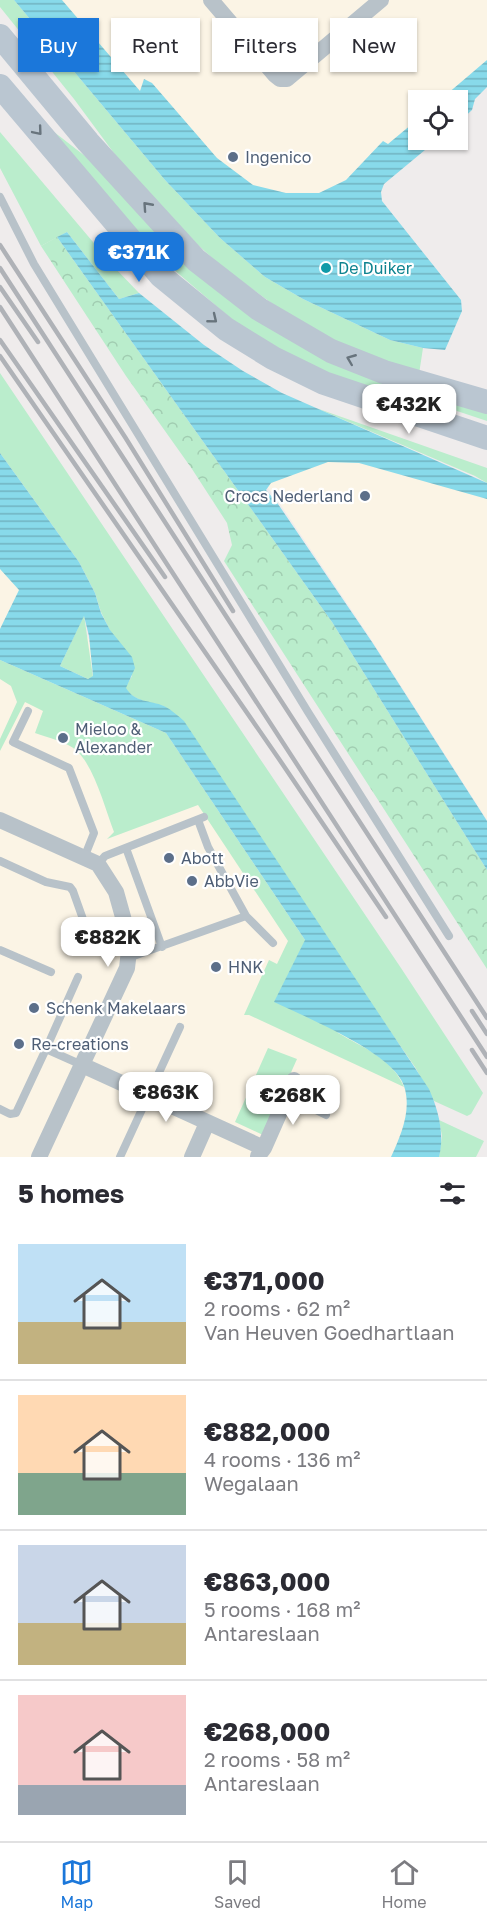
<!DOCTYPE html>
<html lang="en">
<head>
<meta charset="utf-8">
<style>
  :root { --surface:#fff; --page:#f7f7f7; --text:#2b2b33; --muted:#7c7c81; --line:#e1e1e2; --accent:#1b77da }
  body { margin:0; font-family:"Golos Text",sans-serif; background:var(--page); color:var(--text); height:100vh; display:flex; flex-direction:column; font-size:22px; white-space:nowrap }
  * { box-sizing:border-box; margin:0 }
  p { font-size:20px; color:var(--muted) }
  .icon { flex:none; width:33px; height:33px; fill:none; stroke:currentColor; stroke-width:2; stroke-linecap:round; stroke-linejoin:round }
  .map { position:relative; height:1157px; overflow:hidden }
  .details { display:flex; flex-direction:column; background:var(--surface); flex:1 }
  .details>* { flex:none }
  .hud { position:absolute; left:18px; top:18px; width:452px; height:54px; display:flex; gap:12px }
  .fabs { position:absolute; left:408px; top:90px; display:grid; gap:12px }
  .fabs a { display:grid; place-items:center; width:60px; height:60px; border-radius:0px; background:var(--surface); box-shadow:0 2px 4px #0004; font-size:30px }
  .price { position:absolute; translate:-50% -51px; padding:0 14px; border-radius:12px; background:#fff; color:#222; font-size:20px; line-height:39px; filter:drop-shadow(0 2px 3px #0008) }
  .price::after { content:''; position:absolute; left:50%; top:36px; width:18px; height:14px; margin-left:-9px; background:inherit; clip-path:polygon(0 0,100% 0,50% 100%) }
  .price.current { background:var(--accent); color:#fff }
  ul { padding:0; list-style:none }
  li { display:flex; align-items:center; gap:18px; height:150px; padding:0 18px }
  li+li { border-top:2px solid var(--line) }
  li span { display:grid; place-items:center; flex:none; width:168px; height:120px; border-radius:0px; color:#555 }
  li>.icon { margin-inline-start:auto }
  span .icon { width:72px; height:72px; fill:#fffc; stroke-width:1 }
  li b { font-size:26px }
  h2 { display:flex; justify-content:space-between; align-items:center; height:72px; padding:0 18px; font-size:26px }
  .chip { padding:0 21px; border-radius:0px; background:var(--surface); box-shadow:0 2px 4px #0004; font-size:21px; line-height:54px }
  .chip.current { background:var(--accent); color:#fff }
  .dock { display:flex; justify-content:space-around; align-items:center; height:84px; border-top:2px solid var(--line); background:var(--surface); font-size:16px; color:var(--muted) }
  .dock a { display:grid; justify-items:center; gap:3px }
  .dock .current { color:var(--accent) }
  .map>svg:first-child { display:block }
  .commercial { fill:#fbf4e5 }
  .grass { fill:#baedcc }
  .forest { fill:url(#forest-crowns) }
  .water { fill:url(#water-rules); fill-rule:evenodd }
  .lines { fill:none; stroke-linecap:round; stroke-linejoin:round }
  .lane { stroke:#b8c2c9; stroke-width:8 }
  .street { stroke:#b8c2c9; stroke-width:16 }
  .secondary { stroke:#bac6d1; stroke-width:24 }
  .rail { stroke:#afb2b7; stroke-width:4.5 }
  .oneway { stroke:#68747d }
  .service-dot { fill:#5c6f8a; stroke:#fff; stroke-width:2 }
  .culture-dot { fill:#0f9aa8; stroke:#fff; stroke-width:2 }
  .labels { text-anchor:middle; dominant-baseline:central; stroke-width:4.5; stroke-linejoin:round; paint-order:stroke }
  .service-label { font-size:16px; fill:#4e5e75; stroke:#fff; text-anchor:start }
  .culture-label { font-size:16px; fill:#0d838f; stroke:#fff; text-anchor:start }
</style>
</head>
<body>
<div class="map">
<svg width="487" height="1157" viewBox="0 0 487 1157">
  <defs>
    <pattern id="forest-crowns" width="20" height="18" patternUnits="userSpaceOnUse" patternTransform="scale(1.5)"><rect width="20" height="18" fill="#baedcc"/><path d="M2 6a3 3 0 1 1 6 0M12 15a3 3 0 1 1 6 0" fill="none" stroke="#a1cdb1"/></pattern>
    <pattern id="water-rules" width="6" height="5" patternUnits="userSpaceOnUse" patternTransform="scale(1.5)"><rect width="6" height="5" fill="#88daea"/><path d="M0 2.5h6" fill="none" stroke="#71b3c1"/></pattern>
  </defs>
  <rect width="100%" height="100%" fill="#efecec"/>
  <path class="commercial" d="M36 0H487V82L458 100H418V140L356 197 228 215Z
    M324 454 487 493V820L367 633 274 495 262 481Z
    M0 523 292 904 414 1083 410 1157H0Z"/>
  <path class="grass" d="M0 0H14L165 180 220 238 265 277 303 299 390 340 423 348 419 374 383 363 301 325 221 266 198 245 122 164 74 99 0 7Z
    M49 128 85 156 242 306 487 412V421L418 398 334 378 255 339 166 263 141 236Z
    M0 132 115 268 139 293 119 299 67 232 41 246 0 168Z
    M0 373 401 968 483 1093 471 1114 467 1116 434 1101 415 1067 164 706C150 703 134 701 125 688L132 676 101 612 95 593 79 562 0 453Z
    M316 408 487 468V483L475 476Z
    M84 615 93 677 88 679 60 666Z
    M0 660 166 733 305 940 338 1033C362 1047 393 1059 404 1087L249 1015H244L269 960 277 964 288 941 198 805 107 839 114 832C105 809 95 768 77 751 66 741 48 738 35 733L43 711 25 702 0 751V739L17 702 11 686 0 679Z
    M268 1048 297 1059 263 1135 235 1122Z
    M439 1120 484 1141 476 1157H439L442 1136Z"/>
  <path class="forest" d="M57 237 332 622 487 870V969L224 561 232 545 227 523 192 469 126 376 41 246Z"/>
  <path class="water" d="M14 0H62L140 91 144 79 152 83 217 158 253 185 286 193H319L346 180 383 141 388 144 418 119V140H437L384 184 381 192 382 201 461 300 462 311 445 350 423 348 390 340 303 299 265 277 220 238 165 180Z
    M487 60V87L475 99 472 110 458 123V100H440Z
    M67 232 119 299 139 293 204 345 243 371 282 393 487 483V499L359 463 328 462 271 483 266 490 278 504 372 642 487 821V870L332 622 57 237Z
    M0 453 79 562 95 593 101 613 110 630 132 657 135 668 126 688C135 703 150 700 164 706 172 710 178 716 184 721L429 1089C438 1109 445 1134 439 1157H391C401 1135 412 1110 404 1086 394 1053 305 1017 274 1002L305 940 166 733 0 660V629L19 590 0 569ZM84 616 89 636 93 676 88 679 60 666Z"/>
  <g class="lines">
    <path class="lane" d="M0 197 34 264 308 712 449 936
      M28 711 13 742 69 768 94 833 84 858
      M198 820 208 847 246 916
      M126 848 162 947
      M0 861 46 882 70 887 73 891 94 950
      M98 864 105 856 204 817
      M0 950 51 972
      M128 958 246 916 273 943
      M78 977 46 1049 82 1065
      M287 1096 326 1115
      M0 1109 10 1114 16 1113 46 1049
      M120 1157 180 1027"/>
    <path class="street" d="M211 0 275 75 280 79H287L381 0
      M0 820 98 864 116 892 130 942 127 968 39 1157
      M82 1065 264 1148
      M258 1156 264 1148 294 1080
      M192 1157 207 1123"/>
    <path class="secondary" d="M0 36 88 142 196 260 259 309 331 351 384 372 487 402
      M0 86 161 276 226 329 273 358 324 383 487 438"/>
    <path class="rail" d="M0 245 125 437 233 611
      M0 268 487 1018
      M0 287 38 342
      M0 307 487 1057
      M0 340 165 577
      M0 356 279 759 386 917
      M472 1011 487 1034
      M472 1050 487 1073"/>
  </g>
  <defs><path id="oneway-chevron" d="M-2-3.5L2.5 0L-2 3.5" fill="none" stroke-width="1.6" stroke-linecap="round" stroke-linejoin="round" transform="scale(1.5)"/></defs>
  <g class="oneway">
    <use href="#oneway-chevron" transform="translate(38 131) rotate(50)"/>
    <use href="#oneway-chevron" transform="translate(147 206) rotate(-132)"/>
    <use href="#oneway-chevron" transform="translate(213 319) rotate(39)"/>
    <use href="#oneway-chevron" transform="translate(351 359) rotate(-158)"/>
  </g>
  <g class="service-dot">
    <circle cx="233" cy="157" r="6"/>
    <circle cx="365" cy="496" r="6"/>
    <circle cx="63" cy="738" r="6"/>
    <circle cx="169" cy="858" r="6"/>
    <circle cx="192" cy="881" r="6"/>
    <circle cx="216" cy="967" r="6"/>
    <circle cx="34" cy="1008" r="6"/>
    <circle cx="19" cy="1044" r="6"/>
  </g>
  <circle class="culture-dot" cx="326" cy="268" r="6"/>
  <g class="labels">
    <g class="service-label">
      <text x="245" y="157">Ingenico</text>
      <text x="353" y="496" text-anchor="end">Crocs Nederland</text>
      <text x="75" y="729">Mieloo &amp;<tspan x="75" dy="18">Alexander</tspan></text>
      <text x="181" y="858">Abott</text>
      <text x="204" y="881">AbbVie</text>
      <text x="228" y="967">HNK</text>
      <text x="46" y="1008">Schenk Makelaars</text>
      <text x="31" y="1044">Re-creations</text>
    </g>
    <g class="culture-label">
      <text x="338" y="268">De Duiker</text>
    </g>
  </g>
</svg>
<div class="fabs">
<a><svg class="icon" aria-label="locate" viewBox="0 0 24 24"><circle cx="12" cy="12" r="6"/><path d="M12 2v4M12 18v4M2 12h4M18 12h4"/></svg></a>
</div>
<b class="price current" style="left:139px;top:283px">€371K</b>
<b class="price" style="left:409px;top:435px">€432K</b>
<b class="price" style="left:108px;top:968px">€882K</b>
<b class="price" style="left:166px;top:1123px">€863K</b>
<b class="price" style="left:293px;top:1126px">€268K</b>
<div class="hud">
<a class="chip current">Buy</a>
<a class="chip">Rent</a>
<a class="chip">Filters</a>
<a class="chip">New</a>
</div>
</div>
<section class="details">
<h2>5 homes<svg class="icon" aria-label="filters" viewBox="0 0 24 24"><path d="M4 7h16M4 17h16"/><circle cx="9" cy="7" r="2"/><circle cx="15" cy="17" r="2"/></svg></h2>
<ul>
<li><span style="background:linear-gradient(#bfe0f5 65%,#c2b280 0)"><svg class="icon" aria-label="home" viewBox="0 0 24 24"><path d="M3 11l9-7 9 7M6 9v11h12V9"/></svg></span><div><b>€371,000</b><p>2 rooms · 62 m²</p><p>Van Heuven Goedhartlaan</p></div></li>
<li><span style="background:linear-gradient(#ffd9b3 65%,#7fa58c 0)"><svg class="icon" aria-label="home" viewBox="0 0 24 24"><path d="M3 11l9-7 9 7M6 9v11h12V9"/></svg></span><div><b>€882,000</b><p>4 rooms · 136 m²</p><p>Wegalaan</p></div></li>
<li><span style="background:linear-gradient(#c9d6e8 65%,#c2b280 0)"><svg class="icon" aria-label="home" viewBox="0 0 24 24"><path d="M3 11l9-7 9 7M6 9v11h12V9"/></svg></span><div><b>€863,000</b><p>5 rooms · 168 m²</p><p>Antareslaan</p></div></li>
<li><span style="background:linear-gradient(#f6c9c9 75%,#9aa5b1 0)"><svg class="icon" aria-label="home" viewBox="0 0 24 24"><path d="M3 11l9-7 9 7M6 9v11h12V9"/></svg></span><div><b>€268,000</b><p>2 rooms · 58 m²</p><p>Antareslaan</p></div></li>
</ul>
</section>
<nav class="dock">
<a class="current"><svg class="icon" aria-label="map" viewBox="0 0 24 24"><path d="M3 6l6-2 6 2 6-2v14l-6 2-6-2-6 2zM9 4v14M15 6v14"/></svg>Map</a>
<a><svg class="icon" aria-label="saved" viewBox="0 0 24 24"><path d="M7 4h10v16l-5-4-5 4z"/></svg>Saved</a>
<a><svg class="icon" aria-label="home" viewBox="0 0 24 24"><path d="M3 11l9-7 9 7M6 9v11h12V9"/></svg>Home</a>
</nav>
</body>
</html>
